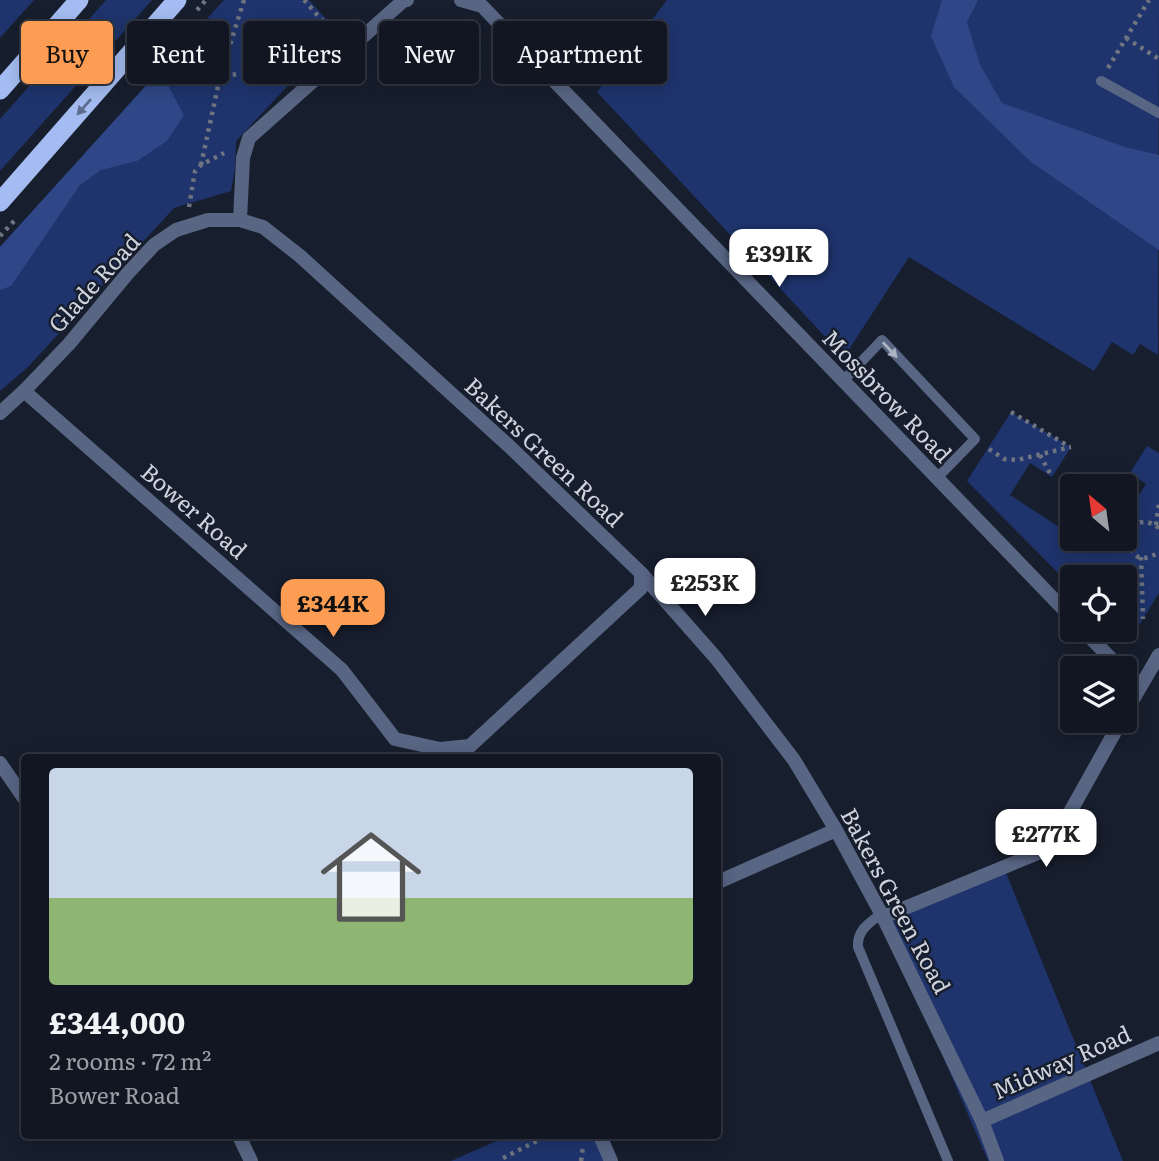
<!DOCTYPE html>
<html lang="en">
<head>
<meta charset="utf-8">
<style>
  :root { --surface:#111622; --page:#1e232f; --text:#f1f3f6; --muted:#9c9fa5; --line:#303540; --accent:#fc9d53 }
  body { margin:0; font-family:Literata,serif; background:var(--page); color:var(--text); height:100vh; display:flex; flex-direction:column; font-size:26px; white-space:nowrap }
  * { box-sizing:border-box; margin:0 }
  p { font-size:23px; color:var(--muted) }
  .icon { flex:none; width:38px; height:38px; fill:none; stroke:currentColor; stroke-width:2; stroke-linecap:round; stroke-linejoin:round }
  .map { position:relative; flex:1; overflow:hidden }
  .drawer { position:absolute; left:21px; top:754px; width:700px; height:385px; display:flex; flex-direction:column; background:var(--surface); border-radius:7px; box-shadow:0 4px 18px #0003,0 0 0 2px var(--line) }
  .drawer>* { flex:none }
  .top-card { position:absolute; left:21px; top:21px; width:700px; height:63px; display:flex; gap:14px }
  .needle { width:46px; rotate:331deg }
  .controls { position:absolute; left:1060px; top:474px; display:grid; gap:14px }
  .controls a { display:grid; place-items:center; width:77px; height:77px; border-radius:7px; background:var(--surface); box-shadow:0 4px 18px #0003,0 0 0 2px var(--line); font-size:35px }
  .price { position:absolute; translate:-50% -60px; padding:0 16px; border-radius:14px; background:#fff; color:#222; font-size:23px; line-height:46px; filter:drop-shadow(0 2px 4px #0008) }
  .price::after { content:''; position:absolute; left:50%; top:42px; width:21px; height:16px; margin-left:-10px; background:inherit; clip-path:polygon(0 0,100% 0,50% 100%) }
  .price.current { background:var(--accent); color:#111 }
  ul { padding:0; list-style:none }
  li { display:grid; align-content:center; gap:14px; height:371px; padding:0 28px }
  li+li { border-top:2px solid var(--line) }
  li span { display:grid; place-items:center; height:217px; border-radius:7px; color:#555 }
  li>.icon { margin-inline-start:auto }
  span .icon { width:126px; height:126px; fill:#fffc; stroke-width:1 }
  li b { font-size:30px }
  .pill { padding:0 24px; border-radius:7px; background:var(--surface); box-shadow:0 4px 18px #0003,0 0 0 2px var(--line); font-size:24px; line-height:63px }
  .pill.current { background:var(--accent); color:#111 }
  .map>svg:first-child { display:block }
  .green { fill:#1f346d }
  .forest { fill:#2f4787 }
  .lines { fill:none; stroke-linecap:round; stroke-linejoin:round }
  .path { stroke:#6e7480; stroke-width:4.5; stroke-dasharray:3.5 5; stroke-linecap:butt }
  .service { stroke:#586583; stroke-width:10 }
  .minor { stroke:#586583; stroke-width:14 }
  .trunk { stroke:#a4bcf1; stroke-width:19 }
  .oneway { fill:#5e6d8f }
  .oneway2 { fill:#abb2c2 }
  .labels { text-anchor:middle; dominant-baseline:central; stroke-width:5; stroke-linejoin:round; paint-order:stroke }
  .street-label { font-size:23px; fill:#ced3dd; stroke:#171e2d }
</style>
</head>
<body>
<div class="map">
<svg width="1159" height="1161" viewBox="0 0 1159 1161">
  <rect width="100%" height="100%" fill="#171e2d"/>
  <path class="green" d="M0 0H34L0 38Z
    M106 0H152L0 171V119Z
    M224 0H309L338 32 236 141 235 168 231 191 174 208 28 367 0 391V247Z
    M667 0H1159L1158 355 1140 344 1133 355 1112 342 1094 371 909 257 844 357 597 92Z
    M1011 412 1071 447 1052 477 1030 463 1010 495 1073 536V539H1078L1097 551 1106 539H1125V517L1146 484 1130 473 1147 446 1159 453V593L1128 643 1115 630H1125V578H1073V588L967 481Z
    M1004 868 1123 1161H988L883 917Z
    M508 1136H600L611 1161H451Z"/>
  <path class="forest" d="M942 0H978L967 22 980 65 1002 103 1125 147 1159 155V250L1031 162 954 87 931 36Z
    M160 70 184 115 167 141 137 161 101 170 80 185 11 286 0 290V247Z"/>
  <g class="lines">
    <path class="path" d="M244 0 220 77 290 65H302
      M304 0 336 36
      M197 10 206 0
      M1126 38 1159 59
      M1108 68 1149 0
      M201 165 220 77
      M189 207 195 171 201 165 224 153
      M0 236 15 220
      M1011 412 1070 447
      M989 449 1004 459 1017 460 1071 447
      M1040 455 1052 477
      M1156 525 1159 504
      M1159 528C1122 500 1118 580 1159 552
      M1141 557 1143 619
      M503 1158 547 1136
      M581 1161 583 1147"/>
    <path class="service" d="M1101 81 1159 113
      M843 381 882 340 975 439 937 478
      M881 914C869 923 857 930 858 947L948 1161"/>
    <path class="minor" d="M461 0 482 6 1073 619
      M240 220 243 158 249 138 403 1 407 0
      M24 391 342 670 395 739 440 749 470 746 641 588V573
      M0 413 24 391 69 344 128 273 154 245 176 230 208 220H240L263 227 300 256 509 446 641 573 716 658 794 760 836 830 883 917 982 1121 997 1161
      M1083 630 1120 668
      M1125 674 1139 688
      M1125 713 1159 655
      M0 763 24 798
      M718 882 836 830
      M883 917 1050 848 1121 721
      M982 1121 1159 1043
      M239 1136 251 1161
      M600 1136 611 1161"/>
    <path class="trunk" d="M0 90 79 0
      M0 202 177 0"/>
  </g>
  <defs><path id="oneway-solid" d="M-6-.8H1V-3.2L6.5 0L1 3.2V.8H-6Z" transform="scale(1.75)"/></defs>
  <use class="oneway" href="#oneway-solid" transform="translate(84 107) rotate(131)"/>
  <use class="oneway2" href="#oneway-solid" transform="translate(890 350) rotate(47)"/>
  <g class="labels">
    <g class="street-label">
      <text transform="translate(93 282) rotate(-48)">Glade Road</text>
      <text transform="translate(888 395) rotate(46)">Mossbrow Road</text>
      <text transform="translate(545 451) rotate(43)">Bakers Green Road</text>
      <text transform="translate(195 510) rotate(41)">Bower Road</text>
      <text transform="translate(897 900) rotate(62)">Bakers Green Road</text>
      <text transform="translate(1061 1061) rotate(-24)">Midway Road</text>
    </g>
  </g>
</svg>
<div class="controls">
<a><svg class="needle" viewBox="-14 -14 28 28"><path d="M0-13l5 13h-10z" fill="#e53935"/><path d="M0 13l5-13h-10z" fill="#9c9fa5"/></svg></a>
<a><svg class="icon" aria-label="locate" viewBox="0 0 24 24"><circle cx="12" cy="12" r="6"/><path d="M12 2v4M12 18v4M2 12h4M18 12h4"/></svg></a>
<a><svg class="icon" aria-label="layers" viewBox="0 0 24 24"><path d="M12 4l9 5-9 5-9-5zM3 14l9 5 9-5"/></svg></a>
</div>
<b class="price" style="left:779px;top:289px">£391K</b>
<b class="price" style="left:705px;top:618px">£253K</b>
<b class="price current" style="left:333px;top:639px">£344K</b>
<b class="price" style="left:1046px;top:869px">£277K</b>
<div class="top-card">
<a class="pill current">Buy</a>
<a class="pill">Rent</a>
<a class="pill">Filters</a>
<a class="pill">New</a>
<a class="pill">Apartment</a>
</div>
<section class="drawer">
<ul>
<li><span style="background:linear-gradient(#c9d6e8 60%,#8fb573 0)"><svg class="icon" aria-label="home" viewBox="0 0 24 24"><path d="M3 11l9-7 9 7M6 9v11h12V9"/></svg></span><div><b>£344,000</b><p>2 rooms · 72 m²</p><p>Bower Road</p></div></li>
</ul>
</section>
</div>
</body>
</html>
